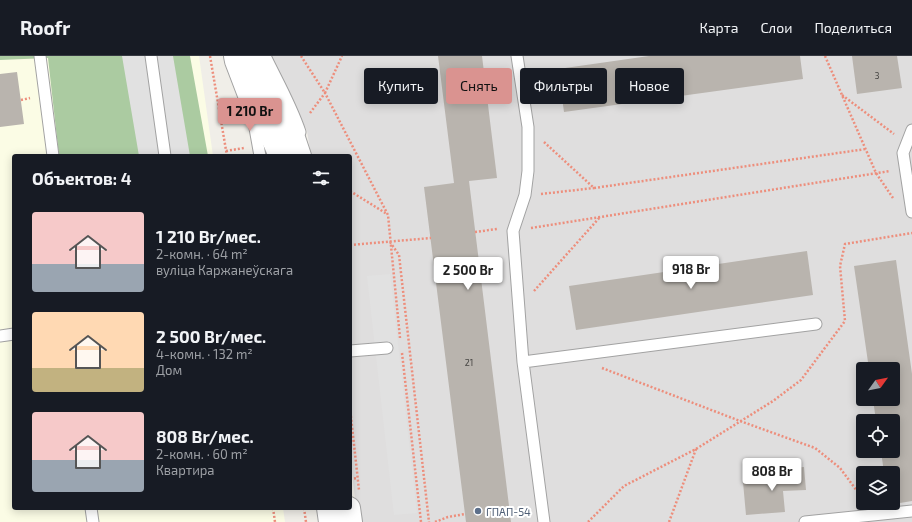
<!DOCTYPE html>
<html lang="ru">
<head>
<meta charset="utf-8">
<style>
  :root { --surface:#171b24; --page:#242831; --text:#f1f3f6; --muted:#9ea1a6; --line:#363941; --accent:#da9390 }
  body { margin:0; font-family:"Exo 2",sans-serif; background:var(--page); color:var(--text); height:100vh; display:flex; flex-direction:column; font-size:15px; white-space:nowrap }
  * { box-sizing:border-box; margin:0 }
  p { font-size:13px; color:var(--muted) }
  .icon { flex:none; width:22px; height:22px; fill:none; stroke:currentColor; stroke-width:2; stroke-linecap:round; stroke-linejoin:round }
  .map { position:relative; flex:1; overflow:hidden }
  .sheet { position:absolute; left:12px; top:98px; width:340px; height:356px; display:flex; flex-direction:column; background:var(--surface); border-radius:4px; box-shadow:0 2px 10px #0003 }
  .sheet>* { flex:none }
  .guide { position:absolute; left:364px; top:12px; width:380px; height:36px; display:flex; gap:8px }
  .needle { width:26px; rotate:57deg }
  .controls { position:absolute; left:856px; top:306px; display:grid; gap:8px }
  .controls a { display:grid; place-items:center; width:44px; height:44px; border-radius:4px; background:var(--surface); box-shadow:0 2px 10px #0003; font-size:20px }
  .price { position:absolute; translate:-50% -34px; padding:0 9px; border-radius:4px; background:#fff; color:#222; font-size:13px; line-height:26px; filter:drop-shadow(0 1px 2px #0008) }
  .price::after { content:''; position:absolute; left:50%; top:24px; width:12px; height:9px; margin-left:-6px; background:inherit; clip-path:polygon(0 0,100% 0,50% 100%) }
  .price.active { background:var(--accent); color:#111 }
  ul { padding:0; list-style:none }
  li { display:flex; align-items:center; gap:12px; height:100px; padding:0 20px }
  li span { display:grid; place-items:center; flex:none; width:112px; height:80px; border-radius:4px; color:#555 }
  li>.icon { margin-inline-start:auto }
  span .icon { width:48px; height:48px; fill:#fffc; stroke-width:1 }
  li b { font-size:17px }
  h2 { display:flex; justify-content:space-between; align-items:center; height:48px; padding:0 20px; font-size:17px }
  .tag { padding:0 14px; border-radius:4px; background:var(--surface); box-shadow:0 2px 10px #0003; font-size:14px; line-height:36px }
  .tag.active { background:var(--accent); color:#111 }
  header { display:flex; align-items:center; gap:24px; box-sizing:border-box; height:56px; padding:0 20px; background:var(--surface); border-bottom:1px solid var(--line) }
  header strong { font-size:19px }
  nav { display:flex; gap:22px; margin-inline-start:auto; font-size:14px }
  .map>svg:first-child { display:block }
  .residential { fill:#dfdede; fill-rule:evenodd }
  .education { fill:#fbfce5 }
  .forest { fill:#abcba1 }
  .parking { fill:#e1e1e1 }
  .building { fill:#b9b4ae }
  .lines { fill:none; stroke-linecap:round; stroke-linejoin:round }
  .service-casing { stroke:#a2a2a2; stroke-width:13 }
  .tertiary-casing { stroke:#a2a2a2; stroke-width:24 }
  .path { stroke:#ed8e7c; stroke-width:2.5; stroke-dasharray:2 2; stroke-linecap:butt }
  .service { stroke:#fff; stroke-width:11 }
  .tertiary { stroke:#fff; stroke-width:22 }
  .service-dot { fill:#5c6f8a; stroke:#fff; stroke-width:1.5 }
  .labels { text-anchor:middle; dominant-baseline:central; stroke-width:4; stroke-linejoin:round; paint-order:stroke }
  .number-label { font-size:9px; fill:#474644 }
  .service-label { font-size:11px; fill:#4e5e75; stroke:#fff; text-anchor:start }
</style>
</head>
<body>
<header>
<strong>Roofr</strong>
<nav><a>Карта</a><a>Слои</a><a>Поделиться</a></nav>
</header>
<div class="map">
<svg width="912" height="466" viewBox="0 0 912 466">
  <rect width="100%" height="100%" fill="#f0eee8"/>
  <path class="residential" d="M271 0H912V466H358L350 401V100H311L307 75 274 9ZM863 313H893V343H863ZM863 365H893V395H863ZM863 417H893V447H863Z"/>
  <path class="education" d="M0 0H199L213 100H14V452H283L285 466H0Z"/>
  <path class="forest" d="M0 0H190L208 100H59L48 2 0 4Z"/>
  <path class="parking" d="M122 0H173L190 100H139Z
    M390 218 417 457 394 459 367 220Z"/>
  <path class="building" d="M438 0H482L497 122 469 125 511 466H466L424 131 454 127Z
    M649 0H800L803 23 564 56 558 13Z
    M852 0H897L902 32 857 38Z
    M17 16 24 68 0 71V18Z
    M807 195 813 239 576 274 569 230Z
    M896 204 912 318V445L888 449V447H893V417H884L881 395H893V365H876L873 343H893V313H869L854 210Z
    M804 411 806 434 783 435 785 456 746 459 743 426 782 423 781 413Z"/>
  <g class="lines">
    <defs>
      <path id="service" d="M40 0 53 100
        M151 0 165 100
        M265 0C277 25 291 49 300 76
        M517 0 528 71V115L525 139 513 175 523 306 544 466
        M253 61 260 100
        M912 74 903 97 912 156
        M0 280 14 278
        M350 295 387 292
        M523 306 816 268
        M91 452 93 466
        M805 466 912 455"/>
      <path id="tertiary" d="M235 0 236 5 249 39 274 86 280 100
        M254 0 261 24 294 82 300 100
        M328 452 330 466
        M349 452 351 466"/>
    </defs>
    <use href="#service" class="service-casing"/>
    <use href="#tertiary" class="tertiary-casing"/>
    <path class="path" d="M210 0 227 100
      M301 0 325 37 342 0
      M825 0 876 117 893 142
      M842 39 894 78
      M21 44 30 42
      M310 57 325 37 388 159 400 282
      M544 86 594 132 866 93
      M226 95 244 92
      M350 135 387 158
      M541 138 594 132
      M531 172 890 115
      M475 176 497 173
      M390 186 399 199 429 466
      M350 189 431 182
      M534 235 600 161
      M402 297 421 466
      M602 312 740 365 815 392 840 412 863 443
      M350 352 359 434
      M350 423 358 422
      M273 452 275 466
      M304 452 306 466
      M435 466 448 461 465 458
      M588 466 624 430 696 393 773 345 801 324 845 265 840 210 845 188 912 177
      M669 466 696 393"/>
    <use href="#service" class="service"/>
    <use href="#tertiary" class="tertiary"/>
  </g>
  <circle class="service-dot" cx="478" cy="455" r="4"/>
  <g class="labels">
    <g class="number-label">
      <text x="877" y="19">3</text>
      <text x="469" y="306">21</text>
    </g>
    <g class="service-label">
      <text x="486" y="455">ГПАП-54</text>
    </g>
  </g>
</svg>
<div class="controls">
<a><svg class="needle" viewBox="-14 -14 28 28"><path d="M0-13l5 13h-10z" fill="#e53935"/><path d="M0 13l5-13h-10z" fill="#9ea1a6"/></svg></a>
<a><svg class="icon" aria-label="locate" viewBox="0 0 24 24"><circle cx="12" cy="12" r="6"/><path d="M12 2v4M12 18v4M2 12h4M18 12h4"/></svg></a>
<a><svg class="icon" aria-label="layers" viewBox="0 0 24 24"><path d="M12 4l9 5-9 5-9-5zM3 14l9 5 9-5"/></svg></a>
</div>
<b class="price active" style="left:250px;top:76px">1 210 Br</b>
<b class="price" style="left:691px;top:234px">918 Br</b>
<b class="price" style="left:468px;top:235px">2 500 Br</b>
<b class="price" style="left:772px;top:436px">808 Br</b>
<div class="guide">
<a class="tag">Купить</a>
<a class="tag active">Снять</a>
<a class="tag">Фильтры</a>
<a class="tag">Новое</a>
</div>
<section class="sheet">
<h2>Объектов: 4<svg class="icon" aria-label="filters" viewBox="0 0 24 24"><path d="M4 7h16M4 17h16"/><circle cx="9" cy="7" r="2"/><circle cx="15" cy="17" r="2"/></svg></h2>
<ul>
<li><span style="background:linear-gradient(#f6c9c9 65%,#9aa5b1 0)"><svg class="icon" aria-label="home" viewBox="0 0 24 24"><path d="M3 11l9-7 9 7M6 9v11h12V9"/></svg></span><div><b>1 210 Br/мес.</b><p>2-комн. · 64 m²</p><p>вуліца Каржанеўскага</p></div></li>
<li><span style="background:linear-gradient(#ffd9b3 70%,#c2b280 0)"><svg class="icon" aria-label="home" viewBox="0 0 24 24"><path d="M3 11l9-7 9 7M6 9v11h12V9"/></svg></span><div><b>2 500 Br/мес.</b><p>4-комн. · 132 m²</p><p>Дом</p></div></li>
<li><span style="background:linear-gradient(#f6c9c9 60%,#9aa5b1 0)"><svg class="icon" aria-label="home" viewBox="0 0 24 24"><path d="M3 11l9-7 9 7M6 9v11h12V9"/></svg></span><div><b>808 Br/мес.</b><p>2-комн. · 60 m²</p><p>Квартира</p></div></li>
</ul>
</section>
</div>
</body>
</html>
